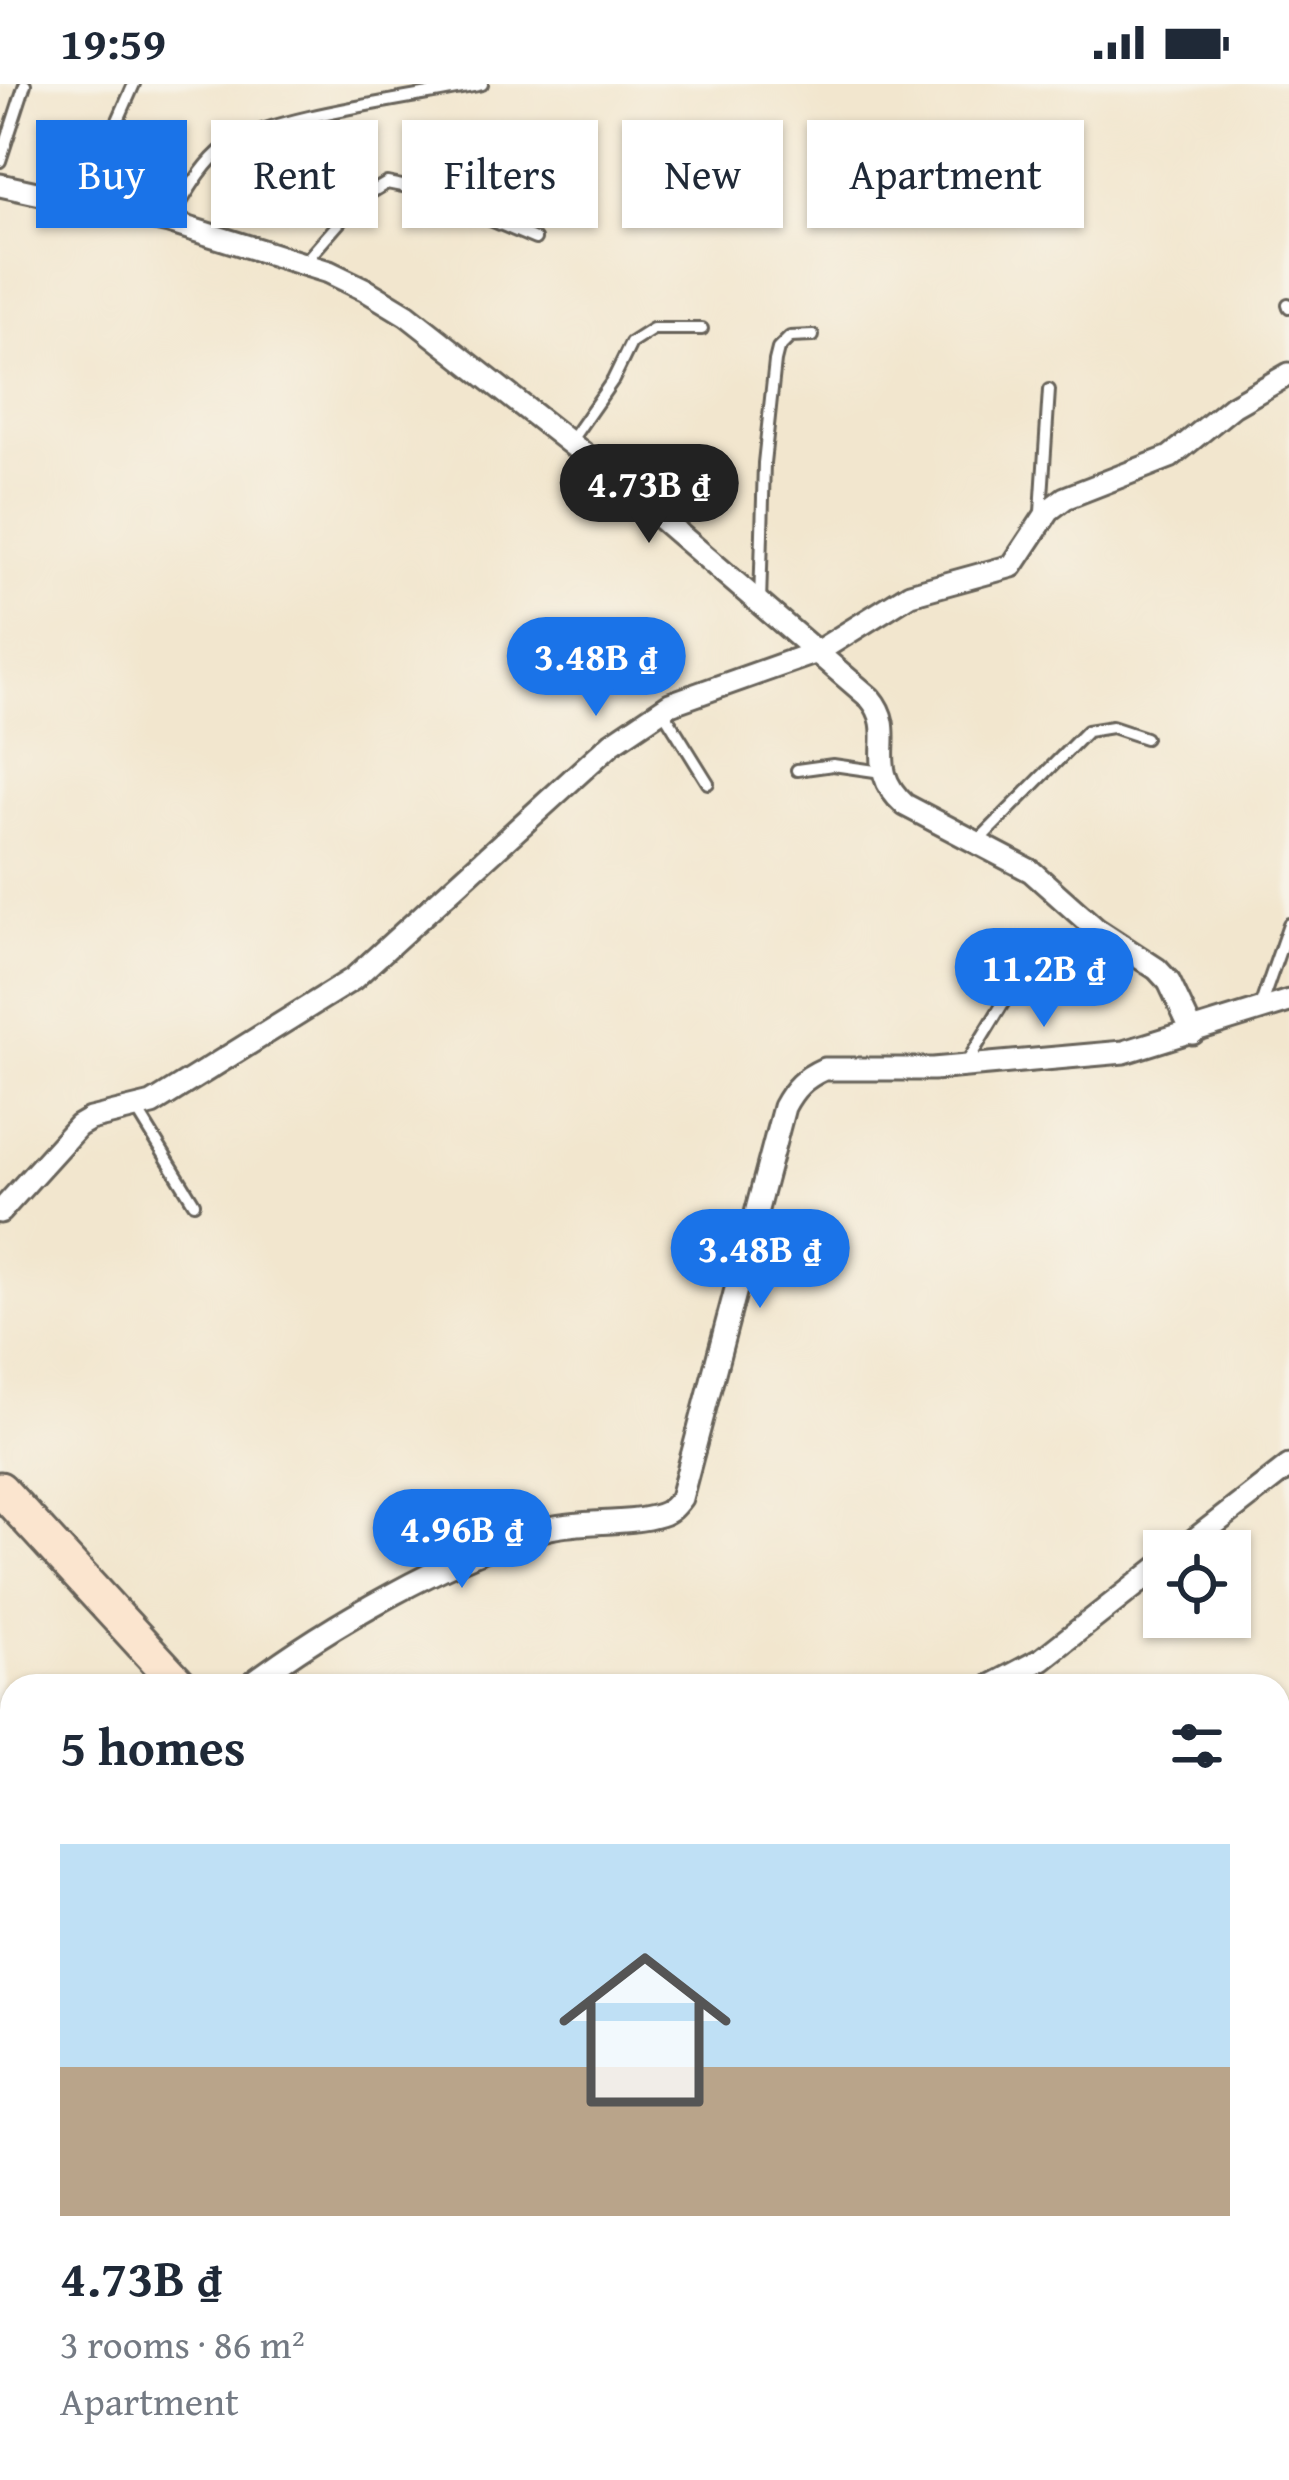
<!DOCTYPE html>
<html lang="en">
<head>
<meta charset="utf-8">
<style>
  :root { --surface:#fff; --page:#f2f2f3; --text:#1f2937; --muted:#747a83; --accent:#1a73e8 }
  body { margin:0; font-family:"Gentium Book Plus",serif; background:var(--page); color:var(--text); height:100vh; display:flex; flex-direction:column; font-size:45px; white-space:nowrap }
  * { box-sizing:border-box; margin:0 }
  p { font-size:39px; color:var(--muted) }
  .icon { flex:none; width:66px; height:66px; fill:none; stroke:currentColor; stroke-width:2; stroke-linecap:round; stroke-linejoin:round }
  .map { position:relative; flex:1; overflow:hidden }
  .drawer { position:absolute; left:0px; top:1590px; width:1290px; height:807px; display:flex; flex-direction:column; background:var(--surface); border-radius:36px 36px 0 0; box-shadow:0 3px 9px #0004 }
  .drawer>* { flex:none }
  .banner { position:absolute; left:36px; top:36px; width:1218px; height:108px; display:flex; gap:24px }
  .buttons { position:absolute; left:1143px; top:1446px; display:grid; gap:24px }
  .buttons a { display:grid; place-items:center; width:108px; height:108px; border-radius:0px; background:var(--surface); box-shadow:0 3px 9px #0004; font-size:60px }
  .price { position:absolute; translate:-50% -102px; padding:0 27px; border-radius:42px; background:var(--accent); color:#fff; font-size:39px; line-height:78px; filter:drop-shadow(0 3px 6px #0008) }
  .price::after { content:''; position:absolute; left:50%; top:72px; width:36px; height:27px; margin-left:-18px; background:inherit; clip-path:polygon(0 0,100% 0,50% 100%) }
  .price.current { background:#222; color:#fff }
  ul { padding:0; list-style:none }
  li { display:grid; align-content:center; gap:24px; height:636px; padding:0 60px }
  li span { display:grid; place-items:center; height:372px; border-radius:0px; color:#555 }
  li>.icon { margin-inline-start:auto }
  span .icon { width:216px; height:216px; fill:#fffc; stroke-width:1 }
  li b { font-size:51px }
  h2 { display:flex; justify-content:space-between; align-items:center; height:144px; padding:0 60px; font-size:51px }
  .pill { padding:0 42px; border-radius:0px; background:var(--surface); box-shadow:0 3px 9px #0004; font-size:42px; line-height:108px }
  .pill.current { background:var(--accent); color:#fff }
  .status { display:flex; justify-content:space-between; align-items:center; height:84px; padding:0 60px; background:var(--surface); direction:ltr }
  .status svg { height:33px; fill:currentColor }
  .map>svg:first-child { display:block }
  .lines { fill:none; stroke-linecap:round; stroke-linejoin:round }
  .lane-casing { stroke:#67635a; stroke-width:16 }
  .street-casing { stroke:#67635a; stroke-width:27 }
  .secondary-casing { stroke:#67635a; stroke-width:39 }
  .lane { stroke:#fff; stroke-width:10 }
  .street { stroke:#fff; stroke-width:21 }
  .secondary { stroke:#fbe5cf; stroke-width:33 }
</style>
</head>
<body>
<div class="status"><b>19:59</b><svg viewBox="0 0 49 12"><path d="M0 12V9h3v3zM5 12V6h3v6zM10 12V3h3v9zM15 12V0h3v12zM26 1h20v11H26zM47 4h2v5h-2z"/></svg></div>
<div class="map">
<svg width="1289" height="2396" viewBox="0 0 1289 2396">
  <rect width="100%" height="100%" fill="#f7f3e8"/>
  <filter id="ink" filterUnits="userSpaceOnUse"><feTurbulence type="fractalNoise" baseFrequency=".00833" numOctaves="2"/><feDisplacementMap in="SourceGraphic" scale="24" xChannelSelector="R" yChannelSelector="G"/><feConvolveMatrix kernelMatrix="1 2 1 2 8 2 1 2 1" color-interpolation-filters="sRGB"/></filter>
  <filter id="wash" filterUnits="userSpaceOnUse"><feTurbulence type="fractalNoise" baseFrequency=".004" numOctaves="4" result="noise"/><feDisplacementMap in="SourceGraphic" scale="48" xChannelSelector="R" yChannelSelector="G"/><feGaussianBlur stdDeviation="2.7" result="paint"/><feColorMatrix in="noise" values="0 0 0 0 0 0 0 0 0 0 0 0 0 0 0 0 0 1.4 0 .05"/><feComposite in="paint" operator="in"/></filter>
  <g filter="url(#wash)">
    <rect width="100%" height="100%" fill="#f2e6ce"/>
  </g>
  <g filter="url(#ink)">
    <g class="lines">
      <defs>
        <path id="lane" d="M0 77 25 0
          M82 118 134 0
          M169 138C185 113 201 81 225 63 267 32 424 13 482 0
          M303 180 360 115 387 99 417 105 535 155
          M1288 220 1289 223
          M569 359 613 296 631 259 653 245H702
          M1041 428 1049 306
          M760 520 764 379 775 277 778 265 790 253 813 252
          M662 625 708 699
          M797 686 833 681 882 688
          M977 758 1087 647 1112 643 1145 654
          M1260 923 1289 840
          M966 980 1014 901
          M137 1026 194 1119
          M0 1808 12 1798
          M926 2385H931
          M670 2396 798 2385"/>
        <path id="street" d="M0 101 169 138 329 188 364 205 407 231 607 388 870 614C901 650 861 682 905 721L1031 787 1096 845 1157 885 1169 898 1193 949
          M0 1128 78 1042 90 1035 152 1020 353 895 612 659 670 620 817 568 910 510 1012 482 1049 426 1065 414 1170 373 1233 322 1289 290
          M1180 1467 1289 1382
          M248 1602C326 1543 456 1468 550 1444 585 1436 629 1441 660 1431 670 1428 675 1422 681 1414L784 1023C794 1004 804 994 824 985H933L1124 968 1289 917
          M991 1602 1042 1575 1164 1479
          M1278 1692 1289 1697
          M0 1748 12 1745
          M0 1841 12 1827"/>
        <path id="secondary" d="M0 1405 181 1602
          M660 2385 667 2396"/>
      </defs>
      <use href="#lane" class="lane-casing"/>
      <use href="#street" class="street-casing"/>
      <use href="#secondary" class="secondary-casing"/>
      <use href="#lane" class="lane"/>
      <use href="#street" class="street"/>
      <use href="#secondary" class="secondary"/>
    </g>
  </g>
</svg>
<div class="buttons">
<a><svg class="icon" aria-label="locate" viewBox="0 0 24 24"><circle cx="12" cy="12" r="6"/><path d="M12 2v4M12 18v4M2 12h4M18 12h4"/></svg></a>
</div>
<b class="price current" style="left:649px;top:462px">4.73B ₫</b>
<b class="price" style="left:596px;top:635px">3.48B ₫</b>
<b class="price" style="left:1044px;top:946px">11.2B ₫</b>
<b class="price" style="left:760px;top:1227px">3.48B ₫</b>
<b class="price" style="left:462px;top:1507px">4.96B ₫</b>
<div class="banner">
<a class="pill current">Buy</a>
<a class="pill">Rent</a>
<a class="pill">Filters</a>
<a class="pill">New</a>
<a class="pill">Apartment</a>
</div>
<section class="drawer">
<h2>5 homes<svg class="icon" aria-label="filters" viewBox="0 0 24 24"><path d="M4 7h16M4 17h16"/><circle cx="9" cy="7" r="2"/><circle cx="15" cy="17" r="2"/></svg></h2>
<ul>
<li><span style="background:linear-gradient(#bfe0f5 60%,#b9a48a 0)"><svg class="icon" aria-label="home" viewBox="0 0 24 24"><path d="M3 11l9-7 9 7M6 9v11h12V9"/></svg></span><div><b>4.73B ₫</b><p>3 rooms · 86 m²</p><p>Apartment</p></div></li>
</ul>
</section>
</div>
</body>
</html>
